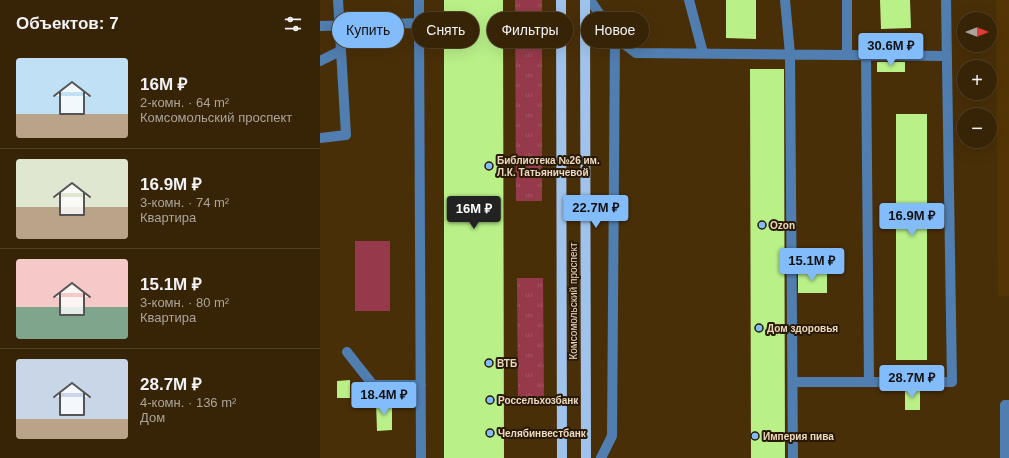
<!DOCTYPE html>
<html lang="ru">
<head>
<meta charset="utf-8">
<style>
  :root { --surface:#372306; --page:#422f14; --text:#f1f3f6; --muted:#aaa49b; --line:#514028; --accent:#83bcfb }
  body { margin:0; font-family:Arial,sans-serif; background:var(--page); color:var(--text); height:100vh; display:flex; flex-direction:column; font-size:15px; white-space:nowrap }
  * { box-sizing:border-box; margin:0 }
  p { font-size:13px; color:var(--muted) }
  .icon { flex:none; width:22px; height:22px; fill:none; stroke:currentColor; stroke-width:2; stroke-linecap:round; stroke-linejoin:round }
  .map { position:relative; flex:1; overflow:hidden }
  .panel { display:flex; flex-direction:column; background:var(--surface); width:320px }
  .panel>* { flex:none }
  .banner { position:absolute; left:12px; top:12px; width:380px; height:36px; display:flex; gap:8px }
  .needle { width:26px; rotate:90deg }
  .controls { position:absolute; left:637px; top:12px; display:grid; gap:8px }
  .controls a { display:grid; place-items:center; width:40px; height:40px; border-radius:50%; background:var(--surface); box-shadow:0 4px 16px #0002,0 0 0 1px var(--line); font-size:20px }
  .price { position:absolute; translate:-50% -34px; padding:0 9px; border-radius:4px; background:var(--accent); color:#111; font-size:13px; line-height:26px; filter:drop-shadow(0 1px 2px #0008) }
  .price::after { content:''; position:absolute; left:50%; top:24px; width:12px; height:9px; margin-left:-6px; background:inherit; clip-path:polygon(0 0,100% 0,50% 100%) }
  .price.active { background:#222; color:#fff }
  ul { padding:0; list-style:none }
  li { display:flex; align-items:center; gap:12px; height:100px; padding:0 16px }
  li+li { border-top:1px solid var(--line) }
  li span { display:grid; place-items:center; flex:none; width:112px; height:80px; border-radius:4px; color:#555 }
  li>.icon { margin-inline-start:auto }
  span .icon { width:48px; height:48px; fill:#fffc; stroke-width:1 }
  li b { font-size:17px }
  h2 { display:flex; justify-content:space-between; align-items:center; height:48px; padding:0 16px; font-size:17px }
  .chip { padding:0 14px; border-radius:18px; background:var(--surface); box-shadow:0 4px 16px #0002,0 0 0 1px var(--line); font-size:14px; line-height:36px }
  .chip.active { background:var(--accent); color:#111 }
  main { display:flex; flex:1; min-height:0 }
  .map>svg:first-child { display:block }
  .built { fill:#533405 }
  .grass { fill:url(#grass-tufts) }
  .garden { fill:#963a4b }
  .building { fill:#b9f088 }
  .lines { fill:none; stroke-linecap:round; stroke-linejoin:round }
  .minor { stroke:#507eb0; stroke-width:10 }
  .major { stroke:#9fc3ec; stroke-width:10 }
  .poi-dot { fill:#83bcfb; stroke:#281905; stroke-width:1.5 }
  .labels { text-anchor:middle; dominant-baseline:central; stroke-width:4; stroke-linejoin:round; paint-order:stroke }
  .poi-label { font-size:10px; font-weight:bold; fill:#edd8c0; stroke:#281905; text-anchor:start }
  .street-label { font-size:10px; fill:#edd8c0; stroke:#281905 }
</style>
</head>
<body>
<main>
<section class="panel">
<h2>Объектов: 7<svg class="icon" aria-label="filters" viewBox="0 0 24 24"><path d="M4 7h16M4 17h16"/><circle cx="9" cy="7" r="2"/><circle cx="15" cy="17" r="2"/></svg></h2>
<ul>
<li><span style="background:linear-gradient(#bfe0f5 70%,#b9a48a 0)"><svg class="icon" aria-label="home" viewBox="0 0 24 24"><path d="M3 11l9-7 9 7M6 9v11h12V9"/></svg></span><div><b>16M ₽</b><p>2-комн. · 64 m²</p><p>Комсомольский проспект</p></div></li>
<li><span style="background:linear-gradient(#dfe7d0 60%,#b9a48a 0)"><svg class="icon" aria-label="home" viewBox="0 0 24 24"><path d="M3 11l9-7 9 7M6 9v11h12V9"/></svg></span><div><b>16.9M ₽</b><p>3-комн. · 74 m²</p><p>Квартира</p></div></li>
<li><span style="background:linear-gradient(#f6c9c9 60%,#7fa58c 0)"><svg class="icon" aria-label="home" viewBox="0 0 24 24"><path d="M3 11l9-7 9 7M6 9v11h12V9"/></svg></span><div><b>15.1M ₽</b><p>3-комн. · 80 m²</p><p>Квартира</p></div></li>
<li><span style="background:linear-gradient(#c9d6e8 75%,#b9a48a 0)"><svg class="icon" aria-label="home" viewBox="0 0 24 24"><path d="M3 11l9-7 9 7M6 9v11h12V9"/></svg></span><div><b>28.7M ₽</b><p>4-комн. · 136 m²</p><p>Дом</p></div></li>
</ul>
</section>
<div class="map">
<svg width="689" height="458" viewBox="0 0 689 458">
  <defs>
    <pattern id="grass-tufts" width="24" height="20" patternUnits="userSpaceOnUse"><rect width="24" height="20" fill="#963a4b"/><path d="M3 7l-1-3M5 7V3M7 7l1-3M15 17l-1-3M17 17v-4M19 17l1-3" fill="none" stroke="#a55663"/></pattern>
  </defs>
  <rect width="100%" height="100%" fill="#492f08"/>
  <path class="built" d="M676 0H689V296H678Z"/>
  <path class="grass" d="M195 0H222V201H196Z
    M197 278H223L224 403H198Z"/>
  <path class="garden" d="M35 241H70V311H35Z"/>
  <path class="building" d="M124 0H183L184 458H124Z
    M406 0H436V39L406 38Z
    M560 0H590L591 28 561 29Z
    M557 62H585V72H557Z
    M430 69H464L465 458H431Z
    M576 114H607V360H576Z
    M478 270H507V293H478Z
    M30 380V398H17V381Z
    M585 388H600V410H585Z
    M72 401V430L57 431 56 402Z"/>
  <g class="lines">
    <path class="minor" d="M99 0V23
      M270 0 295 37 292 436 281 458
      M369 0 383 53
      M465 0 470 54 473 458
      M527 0V55
      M0 26 99 23 101 458
      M295 37 316 53 627 56
      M546 55 549 382
      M0 61 20 51
      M0 138 26 135 18 0
      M27 352 53 385H101
      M473 382H632L626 0
      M685 458V405H689"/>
    <path class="major" d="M241 0 242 458
      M265 0 266 458"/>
  </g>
  <g class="poi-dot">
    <circle cx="169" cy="166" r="4"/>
    <circle cx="442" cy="225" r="4"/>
    <circle cx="439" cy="328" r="4"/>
    <circle cx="169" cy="363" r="4"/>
    <circle cx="170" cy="400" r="4"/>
    <circle cx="170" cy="433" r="4"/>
    <circle cx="435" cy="436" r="4"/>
  </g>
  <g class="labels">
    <g class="poi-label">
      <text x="177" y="160">Библиотека №26 им.<tspan x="177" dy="12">Л.К. Татьяничевой</tspan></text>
      <text x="450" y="225">Ozon</text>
      <text x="447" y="328">Дом здоровья</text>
      <text x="177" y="363">ВТБ</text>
      <text x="178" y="400">Россельхозбанк</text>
      <text x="178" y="433">Челябинвестбанк</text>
      <text x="443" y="436">Империя пива</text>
    </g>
    <g class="street-label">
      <text transform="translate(253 301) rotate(-90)">Комсомольский проспект</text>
    </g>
  </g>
</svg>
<div class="controls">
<a><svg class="needle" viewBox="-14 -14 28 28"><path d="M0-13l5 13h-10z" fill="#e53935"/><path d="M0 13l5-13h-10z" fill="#aaa49b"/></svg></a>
<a>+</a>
<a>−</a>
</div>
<b class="price" style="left:571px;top:67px">30.6M ₽</b>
<b class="price" style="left:276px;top:229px">22.7M ₽</b>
<b class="price active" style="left:154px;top:230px">16M ₽</b>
<b class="price" style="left:592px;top:237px">16.9M ₽</b>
<b class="price" style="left:492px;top:282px">15.1M ₽</b>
<b class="price" style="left:592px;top:399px">28.7M ₽</b>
<b class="price" style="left:64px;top:416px">18.4M ₽</b>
<div class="banner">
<a class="chip active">Купить</a>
<a class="chip">Снять</a>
<a class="chip">Фильтры</a>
<a class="chip">Новое</a>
</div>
</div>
</main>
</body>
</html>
